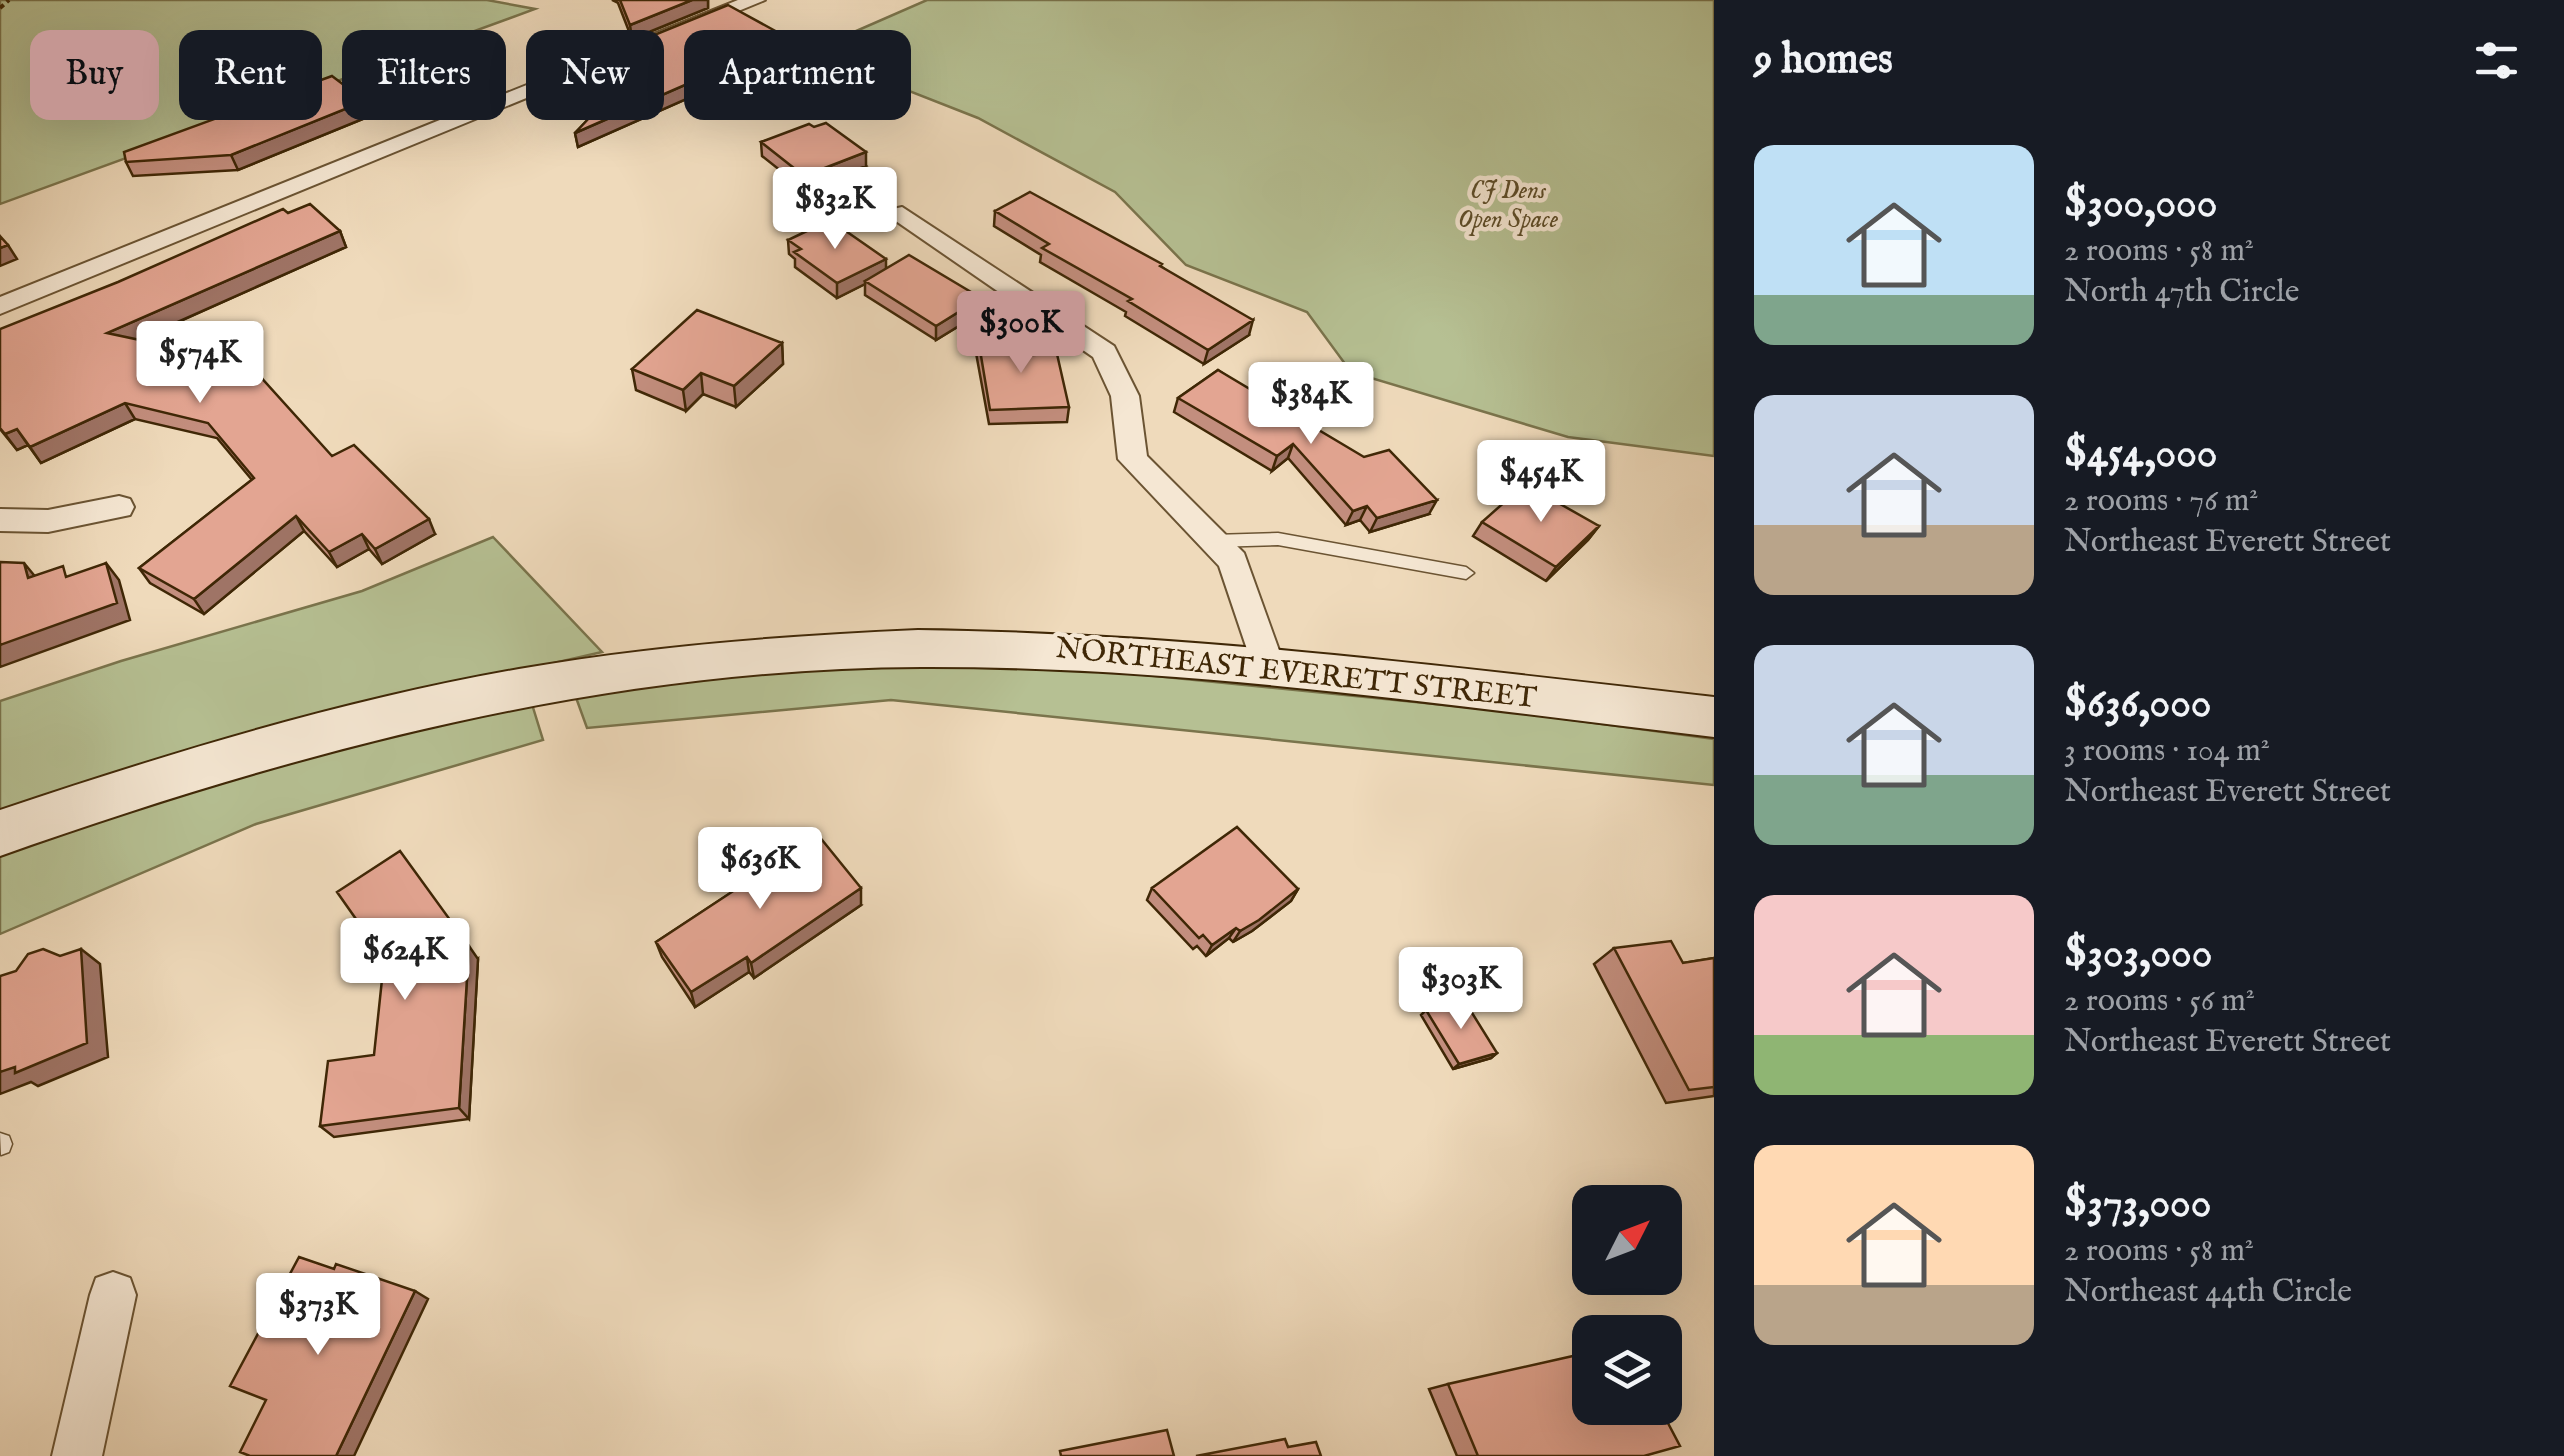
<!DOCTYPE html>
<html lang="en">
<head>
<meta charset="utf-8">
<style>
  :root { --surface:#171b24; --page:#242831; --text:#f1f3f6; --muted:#9ea1a6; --accent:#c59692 }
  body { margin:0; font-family:"IM FELL English",serif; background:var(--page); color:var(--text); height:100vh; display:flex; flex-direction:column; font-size:38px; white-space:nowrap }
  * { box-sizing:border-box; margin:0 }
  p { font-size:32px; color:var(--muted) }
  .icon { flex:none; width:55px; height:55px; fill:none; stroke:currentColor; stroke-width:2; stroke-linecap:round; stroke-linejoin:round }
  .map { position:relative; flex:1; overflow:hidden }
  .details { display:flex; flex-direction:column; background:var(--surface); width:850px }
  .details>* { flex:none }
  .hud { position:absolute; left:30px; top:30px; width:950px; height:90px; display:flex; gap:20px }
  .needle { width:65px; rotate:48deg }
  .fabs { position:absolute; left:1572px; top:1185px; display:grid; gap:20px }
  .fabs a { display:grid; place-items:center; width:110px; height:110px; border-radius:20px; background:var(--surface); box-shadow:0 10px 40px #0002; font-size:50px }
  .price { position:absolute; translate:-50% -85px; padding:0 22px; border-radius:10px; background:#fff; color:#222; font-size:32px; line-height:65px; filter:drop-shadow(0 2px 5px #0008) }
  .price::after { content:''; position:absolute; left:50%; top:60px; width:30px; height:22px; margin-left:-15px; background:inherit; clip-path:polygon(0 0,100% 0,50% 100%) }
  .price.selected { background:var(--accent); color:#111 }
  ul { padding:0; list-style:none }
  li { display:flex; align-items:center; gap:30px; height:250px; padding:0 40px }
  li span { display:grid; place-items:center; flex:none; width:280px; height:200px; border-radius:20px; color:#555 }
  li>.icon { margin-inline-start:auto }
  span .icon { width:120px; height:120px; fill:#fffc; stroke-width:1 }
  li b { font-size:42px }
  h2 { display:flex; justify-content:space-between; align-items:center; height:120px; padding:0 40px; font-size:42px }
  .pill { padding:0 35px; border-radius:20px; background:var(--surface); box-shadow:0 10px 40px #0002; font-size:35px; line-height:90px }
  .pill.selected { background:var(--accent); color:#111 }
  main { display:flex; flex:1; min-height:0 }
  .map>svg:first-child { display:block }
  .green { fill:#b6c093; stroke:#7a744c; stroke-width:2.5 }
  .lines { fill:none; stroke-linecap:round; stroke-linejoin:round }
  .service-casing { stroke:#6b5433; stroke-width:3 }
  .minor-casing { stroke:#6b5433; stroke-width:4 }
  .secondary-casing { stroke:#3f2706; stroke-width:4 }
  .path { stroke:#3f2706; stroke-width:4; stroke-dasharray:5 4; stroke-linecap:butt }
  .service { fill:#f5e7d3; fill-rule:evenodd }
  .minor { fill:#f5e7d3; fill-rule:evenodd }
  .secondary { fill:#f5e7d3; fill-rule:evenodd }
  .wall { fill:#c38e7e; stroke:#3f2706; stroke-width:2.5 }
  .shaded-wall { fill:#9f7466; stroke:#3f2706; stroke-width:2.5 }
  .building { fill:#e3a592; stroke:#3f2706; stroke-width:2.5 }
  .labels { text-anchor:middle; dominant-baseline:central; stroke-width:9; stroke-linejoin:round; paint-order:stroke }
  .far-park-label { font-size:25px; font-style:italic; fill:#5d4d29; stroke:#f5e7d3 }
  .street-label { font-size:30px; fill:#3f2706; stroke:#f5e7d3 }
</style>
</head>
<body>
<main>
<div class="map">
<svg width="1714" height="1456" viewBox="0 0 1714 1456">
  <rect width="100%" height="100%" fill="#efdabb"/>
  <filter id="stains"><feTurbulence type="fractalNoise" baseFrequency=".002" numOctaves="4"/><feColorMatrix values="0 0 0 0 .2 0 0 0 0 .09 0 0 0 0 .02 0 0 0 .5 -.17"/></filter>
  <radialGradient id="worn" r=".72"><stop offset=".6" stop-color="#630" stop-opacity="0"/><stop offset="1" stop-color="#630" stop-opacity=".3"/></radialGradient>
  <path class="green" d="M0 0H487L535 9 0 204Z
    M927 0H1714V456L1568 437 1351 372 1307 312 1186 265 1115 192 978 118 886 82 837 50 815 49Z
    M493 537 602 652 300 721 0 818V701L121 661 362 591Z
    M906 658 1095 670 1505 711 1714 739V785L891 700 587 728 574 692Z
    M531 701 543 740 256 824 0 934V852L241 770Z"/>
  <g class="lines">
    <defs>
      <path id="service" d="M1278 533 1466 567 1474 573 1466 579 1278 545 1213 547 1205 541 1213 535Z
        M0 1133 9 1136 12 1144 9 1152 1 1155Z"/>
      <path id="minor" d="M738 0H765L0 314V297Z
        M902 207 1114 346 1139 396 1147 456 1244 553 1285 667 1280 676 1268 680 1256 676 1219 566 1118 459 1111 396 1093 357 893 219 890 214 893 209Z
        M119 496 130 499 134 507 130 515 48 532 0 531V509L48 510Z
        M113 1272 130 1278 136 1295 102 1456H52L90 1295 96 1278Z"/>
      <path id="secondary" d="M918 630C1185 633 1448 667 1714 697V737C1450 706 1187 666 921 667 605 668 296 751 0 856V810C170 753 342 700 519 669 651 646 784 636 918 630Z"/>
    </defs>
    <use href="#service" class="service-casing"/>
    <use href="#minor" class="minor-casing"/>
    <use href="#secondary" class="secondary-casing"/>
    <path class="path" d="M0 8 9 0"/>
    <use href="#service" class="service"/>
    <use href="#minor" class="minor"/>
    <use href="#secondary" class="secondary"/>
  </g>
  <path class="wall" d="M612 0H708V8L632 39 618 3Z
    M790 39V53L578 147 575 133 642 65 639 56 637 42Z
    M365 101 370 116 238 170 133 176 126 162Z
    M814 127 866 166 805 190 762 156 761 142Z
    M995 211 1162 267 1249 335 1204 364 1125 316 1126 312 1040 262 1041 255 994 226Z
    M288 213 340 231 346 247 138 340 332 456 435 534 382 564 369 549 337 567 304 531 204 614 150 583 139 568 252 480 217 438 135 419 41 463 28 445 17 450 0 429Z
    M788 240 981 298 980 313 936 340 865 295V284L837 298 795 267V259L789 254Z
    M978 338 1031 355 1069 407 1067 422 989 424 976 353Z
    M782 343 783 364 736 407 703 394 686 411 636 390 632 369Z
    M1218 370 1429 514 1370 532 1360 520 1346 525 1288 458 1272 471 1174 412 1178 398Z
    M1482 522 1599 526 1588 540 1546 581 1473 536Z
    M756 865 861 905 754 978 749 972 695 1007 662 957 656 942 758 875Z
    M1152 888 1298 889 1291 901 1252 931 1233 942 1229 938 1206 956 1197 946 1193 949 1147 900Z
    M1614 948 1683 963 1714 958V1096L1666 1103 1594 964Z
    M478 959 469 1119 334 1137 320 1126Z
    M1426 1010 1497 1053 1491 1058 1453 1069 1421 1015Z
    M1448 1384 1644 1456H1457L1429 1389Z"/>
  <path class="shaded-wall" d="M692 0H708V8L632 39 630 25Z
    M790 39V53L578 147 575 133Z
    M365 101 370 116 238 170 231 155Z
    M866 152V166L805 190 804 176Z
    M340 231 346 247 117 349 107 333Z
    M8 245 17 259 0 266V248Z
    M886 259V273L865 281V284L837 298V283Z
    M981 298 980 313 936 340V326Z
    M1253 320 1249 335 1204 364 1208 350Z
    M782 343 783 364 736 407 734 386Z
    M701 373 703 394 686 411 683 390Z
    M125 403 135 419 41 463 30 447Z
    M17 429 28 445 17 450 5 434Z
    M1293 444 1288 458 1272 471 1277 456Z
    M1437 500 1429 514 1370 532 1377 518Z
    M1367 506 1360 520 1346 525 1353 511Z
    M296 516 304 531 204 614 194 599Z
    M429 519 435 534 382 564 375 549Z
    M1599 526 1588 540 1546 581 1556 567Z
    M362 534 369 549 337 567 329 552Z
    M24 563 38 580 28 578Z
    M106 563 119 580 130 620 0 667V645Z
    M861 888V905L754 978 751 963Z
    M1298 889 1291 901 1252 931 1233 942 1240 931Z
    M1236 928 1229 938 1206 956 1212 945Z
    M469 946 478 959 469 1119 459 1108Z
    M81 949 100 964 108 1057 38 1086 31 1082 0 1094V1072Z
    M747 957 749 972 695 1007 691 992Z
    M1497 1053 1491 1058 1453 1069 1459 1064Z
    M415 1291 428 1299 354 1456H336Z"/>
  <path class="building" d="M620 0H692L630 25Z
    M728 5 790 39 575 133 637 67 646 64 637 42Z
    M332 76 365 101 231 155 126 162 124 152Z
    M826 123 866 152 804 176 761 142 809 124 814 127Z
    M1030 192 1162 264 1160 266 1253 320 1208 350 1128 301 1132 299 1042 248 1049 244 995 211Z
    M310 204 340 231 107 333 248 363 332 456 354 445 429 519 375 549 362 534 329 552 296 516 194 599 139 568 254 478 208 423 125 403 30 447 17 429 5 434 0 428V329L118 282 283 209 288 213Z
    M830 220 886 259 837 283 794 252 801 249 788 240Z
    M0 236 8 245 0 248Z
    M909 255 981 298 936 326 865 281Z
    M697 310 782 343 734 386 701 373 683 390 632 369Z
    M1027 337 1031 355 1057 354 1069 407 990 410 978 338Z
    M1218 370 1364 457 1389 450 1437 500 1377 518 1367 506 1353 511 1293 444 1277 456 1178 398Z
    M1525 484 1599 526 1556 567 1482 522Z
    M0 562 24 563 28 578 63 566 66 577 106 563 117 603 0 645Z
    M1237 827 1298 889 1259 920 1240 931 1236 928 1212 945 1203 935 1199 938 1152 888Z
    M814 830 861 888 751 963 747 957 691 992 656 942 762 872 756 865Z
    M400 851 469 946 459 1108 320 1126 328 1061 374 1055 383 970 357 933 363 929 337 892Z
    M1671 941 1683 963 1714 958V1087L1689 1090 1614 948Z
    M43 949 60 956 81 949 87 1043 15 1073V1067L0 1072V976L16 971 28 954Z
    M1464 1000 1497 1053 1459 1064 1426 1010Z
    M299 1257 334 1269 336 1264 415 1291 336 1456H250L240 1452 266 1400 230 1386Z
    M1573 1356 1577 1364 1590 1361V1408H1660L1680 1446 1644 1456H1478L1448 1384Z
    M1167 1430 1174 1456H1061L1060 1451Z
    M1285 1439 1288 1447 1316 1442 1321 1456H1196Z"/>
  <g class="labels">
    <g class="far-park-label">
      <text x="1508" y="191">CJ Dens<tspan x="1508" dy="29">Open Space</tspan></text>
    </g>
    <g class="street-label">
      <text transform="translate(1296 674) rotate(6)">NORTHEAST EVERETT STREET</text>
    </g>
  </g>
  <rect width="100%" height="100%" filter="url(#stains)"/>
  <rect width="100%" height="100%" fill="url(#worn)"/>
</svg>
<div class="fabs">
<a><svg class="needle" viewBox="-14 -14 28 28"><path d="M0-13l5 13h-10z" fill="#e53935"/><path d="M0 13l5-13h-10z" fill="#9ea1a6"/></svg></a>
<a><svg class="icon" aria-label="layers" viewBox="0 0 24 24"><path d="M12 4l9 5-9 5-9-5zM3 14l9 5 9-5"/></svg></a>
</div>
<b class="price" style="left:835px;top:252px">$832K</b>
<b class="price selected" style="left:1021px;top:376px">$300K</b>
<b class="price" style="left:200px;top:406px">$574K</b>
<b class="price" style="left:1311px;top:447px">$384K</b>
<b class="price" style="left:1541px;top:525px">$454K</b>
<b class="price" style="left:760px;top:912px">$636K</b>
<b class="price" style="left:405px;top:1003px">$624K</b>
<b class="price" style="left:1461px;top:1032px">$303K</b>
<b class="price" style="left:318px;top:1358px">$373K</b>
<div class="hud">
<a class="pill selected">Buy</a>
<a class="pill">Rent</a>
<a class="pill">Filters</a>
<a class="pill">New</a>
<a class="pill">Apartment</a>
</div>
</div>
<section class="details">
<h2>9 homes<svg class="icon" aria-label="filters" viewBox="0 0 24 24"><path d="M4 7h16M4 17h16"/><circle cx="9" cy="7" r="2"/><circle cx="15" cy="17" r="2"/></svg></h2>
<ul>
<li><span style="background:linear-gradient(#bfe0f5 75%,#7fa58c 0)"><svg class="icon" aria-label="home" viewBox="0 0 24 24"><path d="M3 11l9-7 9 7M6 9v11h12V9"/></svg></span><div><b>$300,000</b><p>2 rooms · 58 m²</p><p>North 47th Circle</p></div></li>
<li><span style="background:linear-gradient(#c9d6e8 65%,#b9a48a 0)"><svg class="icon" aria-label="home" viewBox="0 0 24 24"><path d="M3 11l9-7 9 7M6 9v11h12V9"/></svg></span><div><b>$454,000</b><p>2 rooms · 76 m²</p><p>Northeast Everett Street</p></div></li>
<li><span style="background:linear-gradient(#c9d6e8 65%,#7fa58c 0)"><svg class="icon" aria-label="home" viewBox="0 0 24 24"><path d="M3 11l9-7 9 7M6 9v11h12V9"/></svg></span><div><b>$636,000</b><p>3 rooms · 104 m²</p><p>Northeast Everett Street</p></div></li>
<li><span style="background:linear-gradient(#f6c9c9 70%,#8fb573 0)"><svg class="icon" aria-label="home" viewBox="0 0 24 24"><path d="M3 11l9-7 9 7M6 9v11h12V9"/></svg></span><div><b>$303,000</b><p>2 rooms · 56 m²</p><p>Northeast Everett Street</p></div></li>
<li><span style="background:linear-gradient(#ffd9b3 70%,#b9a48a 0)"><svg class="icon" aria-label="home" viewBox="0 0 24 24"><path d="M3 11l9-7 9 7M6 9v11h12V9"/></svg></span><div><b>$373,000</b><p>2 rooms · 58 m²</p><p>Northeast 44th Circle</p></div></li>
</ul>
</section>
</main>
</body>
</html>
